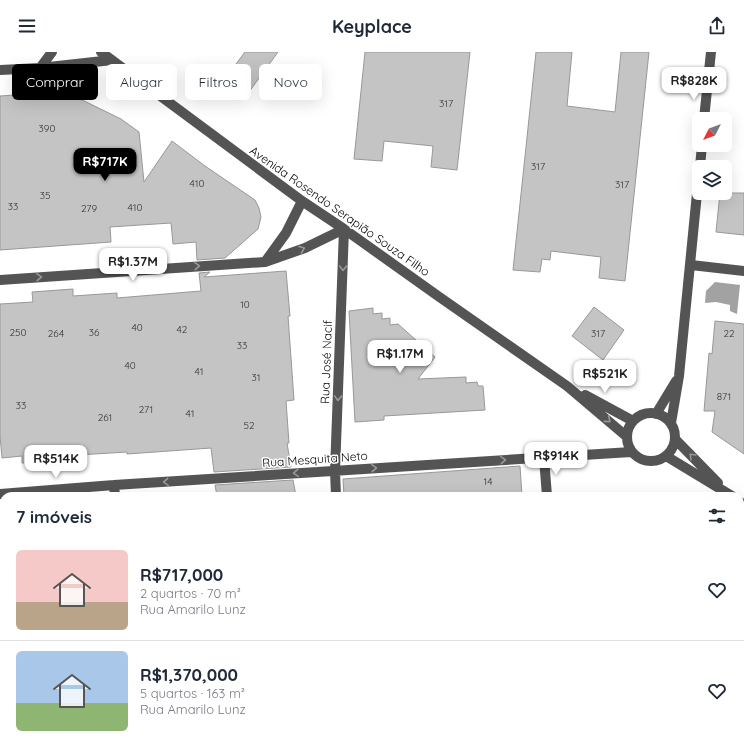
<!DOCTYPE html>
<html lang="pt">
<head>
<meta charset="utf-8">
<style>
  :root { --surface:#fff; --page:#f6f6f7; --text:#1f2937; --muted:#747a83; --line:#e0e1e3; --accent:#000 }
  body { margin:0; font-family:Quicksand,sans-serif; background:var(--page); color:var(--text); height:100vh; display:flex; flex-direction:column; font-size:15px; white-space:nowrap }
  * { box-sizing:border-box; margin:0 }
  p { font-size:13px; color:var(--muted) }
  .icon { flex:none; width:22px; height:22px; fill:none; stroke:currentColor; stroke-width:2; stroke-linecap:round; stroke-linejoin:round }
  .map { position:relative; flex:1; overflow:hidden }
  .drawer { position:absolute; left:0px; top:440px; width:744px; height:256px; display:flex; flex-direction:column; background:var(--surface); border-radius:12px 12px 0 0; box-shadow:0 4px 16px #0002 }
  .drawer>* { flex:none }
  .banner { position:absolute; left:12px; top:12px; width:400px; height:36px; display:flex; gap:8px }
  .needle { width:26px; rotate:228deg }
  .fabs { position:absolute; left:692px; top:60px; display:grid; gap:8px }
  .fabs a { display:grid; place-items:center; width:40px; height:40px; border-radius:6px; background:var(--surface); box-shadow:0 4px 16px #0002; font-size:20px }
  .price { position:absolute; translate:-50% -34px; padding:0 9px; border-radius:8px; background:#fff; color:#222; font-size:13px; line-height:26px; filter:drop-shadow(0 1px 2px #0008) }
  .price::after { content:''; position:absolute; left:50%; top:24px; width:12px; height:9px; margin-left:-6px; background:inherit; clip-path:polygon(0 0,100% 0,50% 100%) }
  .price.on { background:var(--accent); color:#fff }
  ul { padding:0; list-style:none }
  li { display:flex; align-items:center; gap:12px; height:100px; padding:0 16px }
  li+li { border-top:1px solid var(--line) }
  li span { display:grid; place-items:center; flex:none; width:112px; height:80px; border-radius:6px; color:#555 }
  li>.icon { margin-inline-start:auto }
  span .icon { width:48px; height:48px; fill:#fffc; stroke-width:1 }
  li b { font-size:17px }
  h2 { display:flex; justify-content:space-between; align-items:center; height:48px; padding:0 16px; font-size:17px }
  .chip { padding:0 14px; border-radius:6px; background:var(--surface); box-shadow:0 4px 16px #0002; font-size:14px; line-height:36px }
  .chip.on { background:var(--accent); color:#fff }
  header { display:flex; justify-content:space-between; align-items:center; height:52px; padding:0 16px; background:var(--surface); font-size:18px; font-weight:700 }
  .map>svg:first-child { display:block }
  .water { fill:#a2a2a2 }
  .building { fill:#c4c4c4; stroke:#989898 }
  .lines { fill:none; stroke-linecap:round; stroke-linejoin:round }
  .minor { stroke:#545454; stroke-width:10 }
  .oneway { stroke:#989898 }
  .labels { text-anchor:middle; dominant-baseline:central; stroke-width:3; stroke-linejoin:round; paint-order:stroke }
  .number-label { font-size:10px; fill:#313131 }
  .street-label { font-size:12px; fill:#000; stroke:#fff }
</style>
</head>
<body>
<header><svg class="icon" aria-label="menu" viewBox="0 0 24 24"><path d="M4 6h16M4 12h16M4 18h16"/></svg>Keyplace<svg class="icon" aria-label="share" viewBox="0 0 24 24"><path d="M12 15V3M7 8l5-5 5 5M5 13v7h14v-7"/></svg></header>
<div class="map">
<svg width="744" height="696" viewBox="0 0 744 696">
  <rect width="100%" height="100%" fill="#fff"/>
  <path class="water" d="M715 230 740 233 737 262 730 259V253L716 250 705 251 706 239Z"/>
  <path class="building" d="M245 0H278L249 40 227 24Z
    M365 0H470L457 118 431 115 433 94 384 89 382 109 354 107Z
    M536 0H572L567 54 615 60 621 0H649L625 229 599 226 601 205 551 199 550 208 542 207 540 220 513 218Z
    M57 40V45L74 44 121 67 139 80 144 130 172 89 205 114 255 148 259 156 261 165 258 177 225 206 197 208 196 190 173 192 171 171 110 175 111 190 0 198V44Z
    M720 141H744V183L716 180Z
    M286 219 290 264H288L294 348 286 349 289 391H287L291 415 214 420 211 396 127 402V400L45 405 46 410 22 411V404L2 406 0 384V252L33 250 32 240 73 237V244L117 241V246L201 239 199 221 210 220 204 225Z
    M594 255 624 278 603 308 572 284Z
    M373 256V262L382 261V267L390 266V273L398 272 435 305 418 327 466 325V331L477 330 478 334H483L485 358 384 364V368L355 370 349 259Z
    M715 269 744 272V402L712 380 715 359H704L709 301 712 302Z
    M520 414 522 444H344L343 427Z
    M293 428 296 444H217L215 433Z"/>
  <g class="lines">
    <path class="minor" d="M101 0 302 149 344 177 438 244 567 334 626 384
      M40 16 52 0
      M0 18 40 16 112 8
      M704 67 711 0
      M700 115 702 93
      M265 210 286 181 302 149
      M691 213 744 219
      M0 228 265 210 305 196 344 177
      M585 343 633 369
      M627 385a24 24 0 1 1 48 0a24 24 0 1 1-48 0Z
      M656 362 676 329
      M671 371 679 324 699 121
      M675 387 718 431
      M666 404 732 444
      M544 406 547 444
      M114 433 115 444
      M0 442 114 433 631 400
      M336 444 335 419 344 177
      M740 450 744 453
      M132 692V696
      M346 692V696
      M564 692V696"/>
  </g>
  <defs><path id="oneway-chevron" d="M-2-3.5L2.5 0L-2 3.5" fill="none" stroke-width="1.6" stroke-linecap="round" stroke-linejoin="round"/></defs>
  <g class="oneway">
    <use href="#oneway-chevron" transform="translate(302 197) rotate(-21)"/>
    <use href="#oneway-chevron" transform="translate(197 214) rotate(-4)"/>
    <use href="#oneway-chevron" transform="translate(343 216) rotate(92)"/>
    <use href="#oneway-chevron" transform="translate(39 225) rotate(-4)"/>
    <use href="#oneway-chevron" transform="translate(338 346) rotate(92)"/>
    <use href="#oneway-chevron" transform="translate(608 368) rotate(40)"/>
    <use href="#oneway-chevron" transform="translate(692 404) rotate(-135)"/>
    <use href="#oneway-chevron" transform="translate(503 408) rotate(-4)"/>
    <use href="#oneway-chevron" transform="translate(374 416) rotate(-4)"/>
    <use href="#oneway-chevron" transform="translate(296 421) rotate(176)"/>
    <use href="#oneway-chevron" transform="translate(166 430) rotate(176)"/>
  </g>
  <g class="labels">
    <g class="number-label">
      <text x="446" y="51">317</text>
      <text x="47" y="76">390</text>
      <text x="538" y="114">317</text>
      <text x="197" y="131">410</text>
      <text x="622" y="132">317</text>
      <text x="45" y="143">35</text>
      <text x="13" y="154">33</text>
      <text x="135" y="155">410</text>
      <text x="89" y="156">279</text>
      <text x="245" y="252">10</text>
      <text x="137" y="275">40</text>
      <text x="182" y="277">42</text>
      <text x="18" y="280">250</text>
      <text x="94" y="280">36</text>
      <text x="56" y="281">264</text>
      <text x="598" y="281">317</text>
      <text x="729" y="281">22</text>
      <text x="242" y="293">33</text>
      <text x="130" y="313">40</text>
      <text x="199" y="319">41</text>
      <text x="256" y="325">31</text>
      <text x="724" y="344">871</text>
      <text x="21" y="353">33</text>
      <text x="146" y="357">271</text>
      <text x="190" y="361">41</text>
      <text x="105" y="365">261</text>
      <text x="249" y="373">52</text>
      <text x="488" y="429">14</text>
    </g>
    <g class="street-label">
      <text transform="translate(340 159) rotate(35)">Avenida Rosendo Serapião Souza Filho</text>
      <text transform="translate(326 310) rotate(-88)">Rua José Nacif</text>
      <text transform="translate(315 407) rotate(-4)">Rua Mesquita Neto</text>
    </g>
  </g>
</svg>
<div class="fabs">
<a><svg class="needle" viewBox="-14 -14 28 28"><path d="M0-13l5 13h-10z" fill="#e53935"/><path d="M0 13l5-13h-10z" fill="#747a83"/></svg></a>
<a><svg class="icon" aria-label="layers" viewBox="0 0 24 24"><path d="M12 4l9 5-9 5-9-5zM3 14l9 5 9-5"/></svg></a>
</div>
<b class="price" style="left:694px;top:49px">R$828K</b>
<b class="price on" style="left:105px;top:130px">R$717K</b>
<b class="price" style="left:133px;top:230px">R$1.37M</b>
<b class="price" style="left:400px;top:322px">R$1.17M</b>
<b class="price" style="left:605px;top:342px">R$521K</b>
<b class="price" style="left:556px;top:424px">R$914K</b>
<b class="price" style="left:56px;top:427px">R$514K</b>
<div class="banner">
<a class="chip on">Comprar</a>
<a class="chip">Alugar</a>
<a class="chip">Filtros</a>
<a class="chip">Novo</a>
</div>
<section class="drawer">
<h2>7 imóveis<svg class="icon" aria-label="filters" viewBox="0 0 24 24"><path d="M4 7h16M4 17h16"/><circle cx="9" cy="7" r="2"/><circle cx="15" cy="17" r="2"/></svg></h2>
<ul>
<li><span style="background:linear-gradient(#f6c9c9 65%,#b9a48a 0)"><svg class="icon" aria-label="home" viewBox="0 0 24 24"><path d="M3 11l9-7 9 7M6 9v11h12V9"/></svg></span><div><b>R$717,000</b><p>2 quartos · 70 m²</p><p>Rua Amarilo Lunz</p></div><svg class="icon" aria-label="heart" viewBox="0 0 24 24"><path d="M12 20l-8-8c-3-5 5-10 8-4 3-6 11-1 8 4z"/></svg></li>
<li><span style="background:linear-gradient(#a9c7e8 65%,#8fb573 0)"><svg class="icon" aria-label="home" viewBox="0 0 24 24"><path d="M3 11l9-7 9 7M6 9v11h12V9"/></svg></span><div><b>R$1,370,000</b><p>5 quartos · 163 m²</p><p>Rua Amarilo Lunz</p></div><svg class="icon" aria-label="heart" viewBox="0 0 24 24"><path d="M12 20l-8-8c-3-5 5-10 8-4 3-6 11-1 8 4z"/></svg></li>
</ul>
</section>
</div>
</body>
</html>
